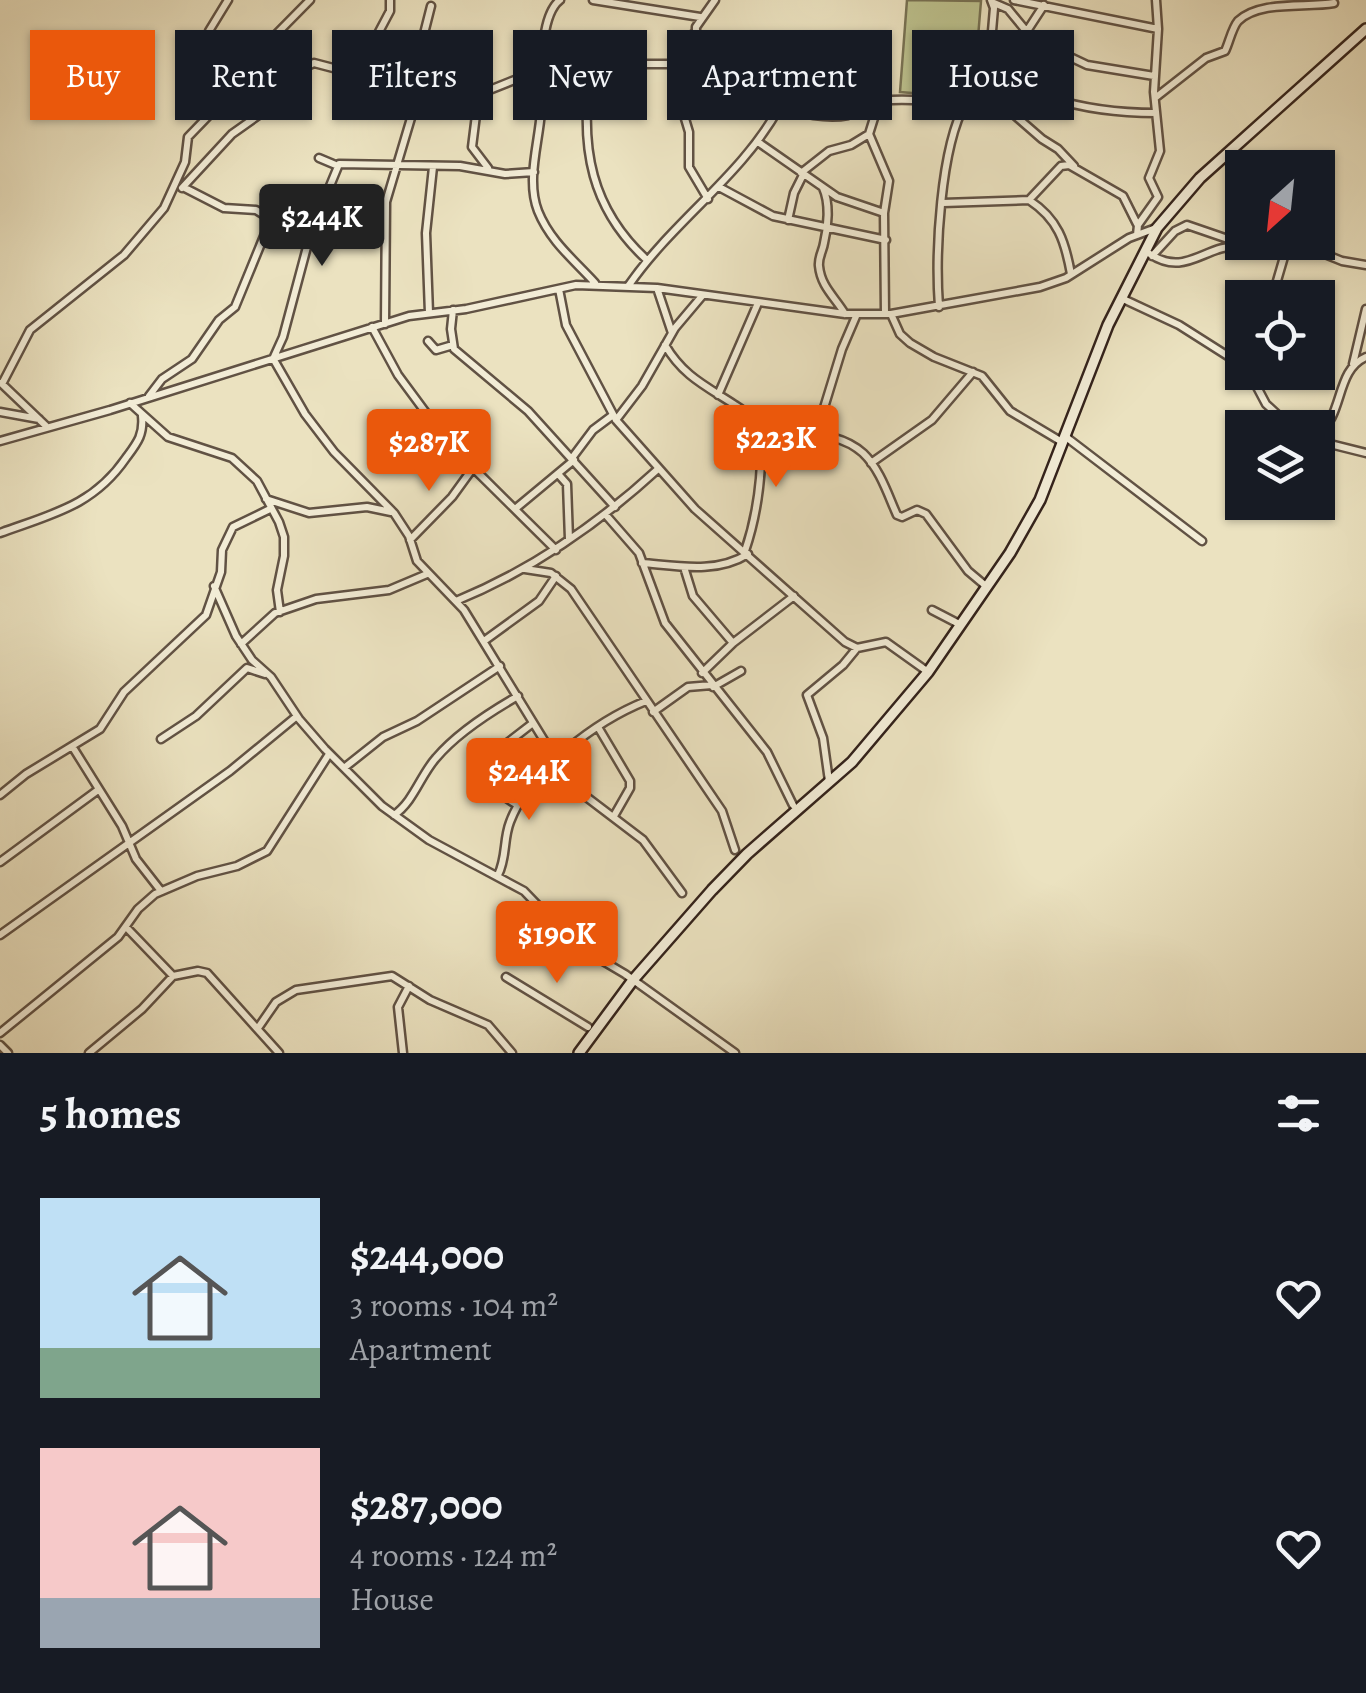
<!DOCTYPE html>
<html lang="en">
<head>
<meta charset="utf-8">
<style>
  :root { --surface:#171b24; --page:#20242c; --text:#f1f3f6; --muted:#9ea1a6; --accent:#ea580c }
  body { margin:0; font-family:Alegreya,serif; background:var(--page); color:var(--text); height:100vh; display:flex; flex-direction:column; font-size:38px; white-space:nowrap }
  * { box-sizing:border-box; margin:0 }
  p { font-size:32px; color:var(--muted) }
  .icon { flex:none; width:55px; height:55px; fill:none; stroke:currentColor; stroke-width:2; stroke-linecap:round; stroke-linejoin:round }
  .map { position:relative; height:1053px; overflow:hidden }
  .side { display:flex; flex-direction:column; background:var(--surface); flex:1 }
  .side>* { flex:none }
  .banner { position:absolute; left:30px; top:30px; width:1308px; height:90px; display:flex; gap:20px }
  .needle { width:65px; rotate:207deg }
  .buttons { position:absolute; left:1225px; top:150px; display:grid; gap:20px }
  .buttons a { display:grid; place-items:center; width:110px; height:110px; border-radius:0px; background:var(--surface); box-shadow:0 2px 8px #0004; font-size:50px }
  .price { position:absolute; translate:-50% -85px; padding:0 22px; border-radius:10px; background:var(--accent); color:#fff; font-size:32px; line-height:65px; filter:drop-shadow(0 2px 5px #0008) }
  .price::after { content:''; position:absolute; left:50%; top:60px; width:30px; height:22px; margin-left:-15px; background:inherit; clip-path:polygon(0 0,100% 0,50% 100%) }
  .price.current { background:#222; color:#fff }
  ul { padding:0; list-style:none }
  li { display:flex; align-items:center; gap:30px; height:250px; padding:0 40px }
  li span { display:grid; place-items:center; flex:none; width:280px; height:200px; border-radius:0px; color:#555 }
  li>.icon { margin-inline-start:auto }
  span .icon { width:120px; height:120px; fill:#fffc; stroke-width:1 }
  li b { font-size:42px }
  h2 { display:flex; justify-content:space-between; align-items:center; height:120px; padding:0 40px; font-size:42px }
  .pill { padding:0 35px; border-radius:0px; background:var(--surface); box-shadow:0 2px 8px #0004; font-size:35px; line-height:90px }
  .pill.current { background:var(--accent); color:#fff }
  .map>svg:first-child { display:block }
  .green { fill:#bdc28e; stroke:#787254; stroke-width:2.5 }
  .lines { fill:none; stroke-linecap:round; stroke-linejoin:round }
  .street-casing { stroke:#615244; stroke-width:11 }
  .secondary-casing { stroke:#33221b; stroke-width:14 }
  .street { stroke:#f2ecd6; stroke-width:6 }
  .secondary { stroke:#f2ecd6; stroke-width:9 }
</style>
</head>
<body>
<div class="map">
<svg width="1366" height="1053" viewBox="0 0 1366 1053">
  <rect width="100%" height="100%" fill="#ebe2c0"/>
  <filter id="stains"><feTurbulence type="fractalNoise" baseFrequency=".002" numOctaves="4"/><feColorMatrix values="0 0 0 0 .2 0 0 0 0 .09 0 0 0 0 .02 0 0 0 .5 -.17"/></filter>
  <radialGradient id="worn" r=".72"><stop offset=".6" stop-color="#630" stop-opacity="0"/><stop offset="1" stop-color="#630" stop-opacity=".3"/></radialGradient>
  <path class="green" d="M907 0 981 1 973 98 900 92Z"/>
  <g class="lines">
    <defs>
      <path id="street" d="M228 0 209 31 212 40 225 52 234 77
        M390 0V11L372 45 387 59 413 77
        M560 0C537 18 543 84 541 111 539 143 526 180 538 211 550 241 574 260 595 283
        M593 0 700 17
        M991 0 994 8 987 89 996 91 1014 82C1027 87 1038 94 1051 98 1085 109 1121 113 1156 113
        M1014 0 1158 29
        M994 3 1008 9 1027 32 1007 84
        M431 6 413 77 415 82 431 89
        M1027 31 1044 5
        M694 33 688 47 683 112 689 132V167L708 199
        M1068 56 1087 65 1154 76
        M479 91 472 147 488 168
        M988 92 1042 139 1058 149 1074 166
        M1155 98 1206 58 1225 51C1229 43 1232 28 1238 21 1260 0 1306 8 1334 3
        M879 102 869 134 889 181 884 213
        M780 106C799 114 828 119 848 115 864 111 876 101 892 100 927 97 958 111 990 90
        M758 142 837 197 884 213 885 314
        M319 158 338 166
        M801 173 829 151 851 145 869 134
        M719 187 773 216 886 240
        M182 188 232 134 270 107 303 68 314 63 337 69
        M823 188C830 203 828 227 824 243 823 251 818 257 819 266 821 287 835 297 845 314
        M1029 200 1061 166 1069 165 1123 196 1137 224
        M943 203 1029 200C1058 219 1065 241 1071 274
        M788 220 794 193 803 175
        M1137 235 1138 225 1158 197 1149 178 1160 151 1154 92 1158 29 1156 0
        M1150 254C1186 278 1205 244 1241 246
        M1152 256 1175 231 1187 225 1254 248 1286 250 1305 246 1342 261 1366 265
        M647 260C591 209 580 148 590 75L596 66 602 64H686
        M629 285C674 220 742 176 780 106L776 96C749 81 694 62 696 27L715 0
        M657 288 672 333
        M559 289 566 325 616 420 695 509 845 642 857 648 886 642 928 672
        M1121 298 1179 325 1242 365
        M1272 298 1286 250
        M939 307C935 254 940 148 966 102
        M453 310 451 329 454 349 528 411 615 507
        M429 313 426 233 433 167
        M891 314 900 334 910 343 934 357 982 376 1010 411 1062 442
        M385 324 386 202 414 108 424 93 441 86 452 84 487 91 517 79
        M372 327 398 375 449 444 556 550
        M428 341 436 350 453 345
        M665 345C683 376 706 386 735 405 748 413 758 425 774 429 805 436 837 430 863 453 880 469 888 495 897 515L902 517 917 510 926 514 968 571 987 587
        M273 359 283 337 311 232 339 164 460 166 505 174 534 172
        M274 360 305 414 334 452 394 513 409 536 417 561 464 610 572 786 643 840 682 893
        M1353 364 1366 309
        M1249 372 1266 404 1292 428
        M1 383 46 426
        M2 384 30 330 124 255 164 208 185 162 188 137 216 108 234 77 310 0
        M718 395 758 303
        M149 396 162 379 192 359 219 320 235 307 269 224V218L256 210 224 208 183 187
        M130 403 168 437 232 458 257 481 279 522 284 537V556L277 590 280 612
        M0 412 39 419
        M616 420 642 386 675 328 702 296
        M805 430 823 411 842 349 857 314
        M1318 433C1344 417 1335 370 1366 357
        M1066 437 1202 541
        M0 441 110 410 409 316 466 309 576 285 657 288 845 314H891L1040 287 1066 278 1129 238 1156 228
        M1318 441 1366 453
        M572 458 593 430 613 415
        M871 463 932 420 973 372
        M559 475 567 484 569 539
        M266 499 309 513 367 507 391 512
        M1235 501 1242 494
        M515 509 574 460
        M605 514 639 553 665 623 767 752 793 805
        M0 533C52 514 93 506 126 458 137 443 144 435 142 416
        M410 540 452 497 473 468
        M745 551C759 510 763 467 761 424
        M642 563C678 566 716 574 748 554
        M684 567 693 596 733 643
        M525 569 551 573 571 589 722 811 735 850
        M214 586 236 636 252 660 271 677 299 719 325 749 382 806 429 840 524 891 576 945 625 974 735 1053
        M456 601C532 570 597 525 658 469
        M932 610 961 625
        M484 641 539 601 556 576
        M241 644 275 613 316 599 389 590 427 574
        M702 673 733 643 794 596
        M713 687 741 671
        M653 712 688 687 712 685
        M598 727 630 781V788L614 816
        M161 739 196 716 247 668 265 674
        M72 746 122 826 136 859 161 891
        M344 768 383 737 417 721 500 666
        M829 781 823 738 807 695 843 665 857 648
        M0 795 26 774 100 729 124 692 206 615 221 572 222 550 233 527 270 509
        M518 805C500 796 486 781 484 761L533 723
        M394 815C414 801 420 776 436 758 457 733 490 712 518 696
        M0 862 98 790
        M498 875C507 857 503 840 510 822 529 771 596 721 646 701
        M126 927 173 976 198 971 207 973 279 1053
        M0 935 230 771 297 716
        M506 977 588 1027
        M258 1028 276 1002 296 990 392 976 430 1000 488 1025 512 1053
        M0 1033 118 937 138 909 155 894 197 876 237 866 267 851 329 754
        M0 1045 8 1053
        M89 1053 142 1009 173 976
        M403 1053 398 1007 409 986"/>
      <path id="secondary" d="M579 1053 633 980 712 890 747 854 852 762 928 672 1010 553 1040 500 1108 325 1157 228 1200 178 1366 29"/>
    </defs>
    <use href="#street" class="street-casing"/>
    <use href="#secondary" class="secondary-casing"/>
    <use href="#street" class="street"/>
    <use href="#secondary" class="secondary"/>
  </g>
  <rect width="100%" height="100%" filter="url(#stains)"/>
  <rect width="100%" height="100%" fill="url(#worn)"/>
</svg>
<div class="buttons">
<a><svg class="needle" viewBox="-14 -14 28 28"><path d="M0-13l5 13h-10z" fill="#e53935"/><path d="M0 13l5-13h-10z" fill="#9ea1a6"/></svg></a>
<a><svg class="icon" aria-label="locate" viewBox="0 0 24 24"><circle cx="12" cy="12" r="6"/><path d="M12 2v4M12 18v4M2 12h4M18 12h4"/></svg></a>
<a><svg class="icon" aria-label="layers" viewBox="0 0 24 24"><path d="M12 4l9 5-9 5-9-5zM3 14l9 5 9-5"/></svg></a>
</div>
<b class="price current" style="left:322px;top:269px">$244K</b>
<b class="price" style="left:776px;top:490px">$223K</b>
<b class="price" style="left:429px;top:494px">$287K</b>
<b class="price" style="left:529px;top:823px">$244K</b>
<b class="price" style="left:557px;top:986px">$190K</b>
<div class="banner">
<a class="pill current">Buy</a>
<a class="pill">Rent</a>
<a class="pill">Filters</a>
<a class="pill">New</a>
<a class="pill">Apartment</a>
<a class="pill">House</a>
</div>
</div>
<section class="side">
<h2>5 homes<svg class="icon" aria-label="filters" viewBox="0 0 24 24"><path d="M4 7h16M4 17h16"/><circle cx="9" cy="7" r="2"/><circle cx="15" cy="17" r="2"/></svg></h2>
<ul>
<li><span style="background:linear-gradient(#bfe0f5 75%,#7fa58c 0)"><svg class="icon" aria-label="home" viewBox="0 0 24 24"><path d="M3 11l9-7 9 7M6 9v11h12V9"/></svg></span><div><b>$244,000</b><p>3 rooms · 104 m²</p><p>Apartment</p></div><svg class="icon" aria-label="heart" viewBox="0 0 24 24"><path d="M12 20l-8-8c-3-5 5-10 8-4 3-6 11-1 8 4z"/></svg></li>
<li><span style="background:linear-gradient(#f6c9c9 75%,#9aa5b1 0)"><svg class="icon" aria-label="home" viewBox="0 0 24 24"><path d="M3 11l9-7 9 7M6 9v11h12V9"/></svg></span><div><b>$287,000</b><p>4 rooms · 124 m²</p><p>House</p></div><svg class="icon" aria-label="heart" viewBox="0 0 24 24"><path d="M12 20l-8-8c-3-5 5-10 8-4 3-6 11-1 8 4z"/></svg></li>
</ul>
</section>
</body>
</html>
